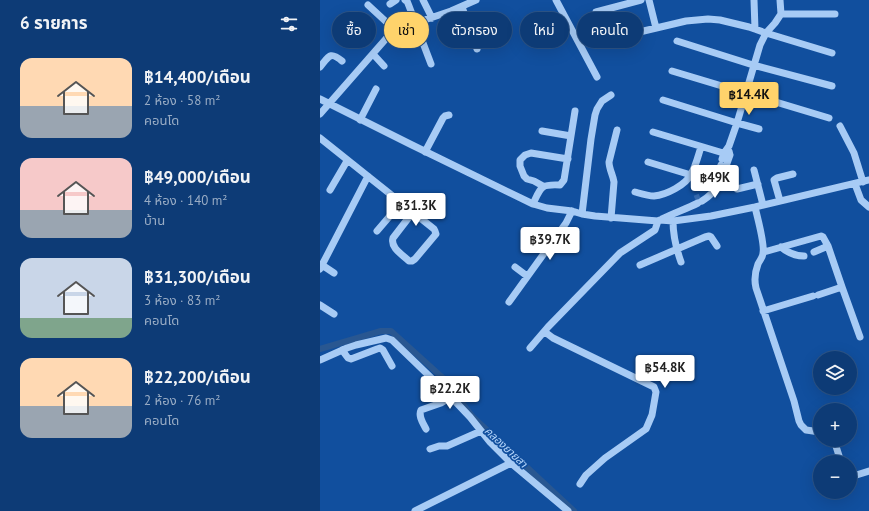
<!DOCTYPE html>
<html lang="th">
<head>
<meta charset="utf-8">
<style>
  :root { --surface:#0d3b76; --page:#16427b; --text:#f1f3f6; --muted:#9aadc5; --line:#2d5588; --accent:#ffd36b }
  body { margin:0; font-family:"PT Sans","Noto Sans Thai",sans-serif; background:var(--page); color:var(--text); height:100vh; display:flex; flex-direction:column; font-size:15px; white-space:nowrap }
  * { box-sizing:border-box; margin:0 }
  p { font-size:13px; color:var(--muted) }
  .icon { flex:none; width:22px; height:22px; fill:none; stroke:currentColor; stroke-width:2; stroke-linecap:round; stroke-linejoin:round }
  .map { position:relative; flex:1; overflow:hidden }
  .drawer { display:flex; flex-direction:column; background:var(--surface); width:320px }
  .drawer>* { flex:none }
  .guide { position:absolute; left:12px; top:12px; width:380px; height:36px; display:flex; gap:8px }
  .tools { position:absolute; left:493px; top:351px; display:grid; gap:8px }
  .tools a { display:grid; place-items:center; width:44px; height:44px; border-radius:50%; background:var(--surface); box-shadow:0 4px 16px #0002,0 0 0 1px var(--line); font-size:20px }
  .price { position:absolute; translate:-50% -34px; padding:0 9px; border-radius:4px; background:#fff; color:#222; font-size:13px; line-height:26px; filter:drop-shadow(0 1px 2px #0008) }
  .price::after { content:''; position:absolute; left:50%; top:24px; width:12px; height:9px; margin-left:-6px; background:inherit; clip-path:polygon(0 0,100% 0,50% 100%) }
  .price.selected { background:var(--accent); color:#111 }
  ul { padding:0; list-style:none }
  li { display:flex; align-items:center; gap:12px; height:100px; padding:0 20px }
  li span { display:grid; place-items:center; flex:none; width:112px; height:80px; border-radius:12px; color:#555 }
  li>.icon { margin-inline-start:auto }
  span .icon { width:48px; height:48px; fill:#fffc; stroke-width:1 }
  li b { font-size:17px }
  h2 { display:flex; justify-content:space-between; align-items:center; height:48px; padding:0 20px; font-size:17px }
  .tag { padding:0 14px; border-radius:18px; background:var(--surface); box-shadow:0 4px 16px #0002,0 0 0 1px var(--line); font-size:14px; line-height:36px }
  .tag.selected { background:var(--accent); color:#111 }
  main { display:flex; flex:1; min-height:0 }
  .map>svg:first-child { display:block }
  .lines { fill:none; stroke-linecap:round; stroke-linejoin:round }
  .canal { stroke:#295791; stroke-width:6 }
  .minor-tunnel { stroke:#3569ad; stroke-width:7; stroke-dasharray:7 3.5; stroke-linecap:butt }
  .minor { stroke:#a7cbf5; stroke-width:7 }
  .labels { text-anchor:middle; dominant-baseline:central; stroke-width:3.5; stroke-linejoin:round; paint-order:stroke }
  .water-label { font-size:11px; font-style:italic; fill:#b4d5fb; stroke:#114f9e }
</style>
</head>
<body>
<main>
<section class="drawer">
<h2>6 รายการ<svg class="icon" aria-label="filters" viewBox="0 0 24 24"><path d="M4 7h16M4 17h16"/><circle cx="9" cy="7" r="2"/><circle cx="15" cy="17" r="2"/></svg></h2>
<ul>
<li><span style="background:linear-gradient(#ffd9b3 60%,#9aa5b1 0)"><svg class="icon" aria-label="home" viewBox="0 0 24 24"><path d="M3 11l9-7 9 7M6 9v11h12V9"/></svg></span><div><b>฿14,400/เดือน</b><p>2 ห้อง · 58 m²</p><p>คอนโด</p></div></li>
<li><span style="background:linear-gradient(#f6c9c9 65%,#9aa5b1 0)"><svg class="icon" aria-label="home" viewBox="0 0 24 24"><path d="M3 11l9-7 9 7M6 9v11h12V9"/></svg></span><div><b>฿49,000/เดือน</b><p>4 ห้อง · 140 m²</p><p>บ้าน</p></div></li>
<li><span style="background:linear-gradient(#c9d6e8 75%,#7fa58c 0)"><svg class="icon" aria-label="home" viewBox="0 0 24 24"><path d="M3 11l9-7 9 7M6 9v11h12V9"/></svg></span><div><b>฿31,300/เดือน</b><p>3 ห้อง · 83 m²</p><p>คอนโด</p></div></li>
<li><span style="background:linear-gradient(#ffd9b3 60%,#9aa5b1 0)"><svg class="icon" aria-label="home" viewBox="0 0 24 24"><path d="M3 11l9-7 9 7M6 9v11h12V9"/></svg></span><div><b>฿22,200/เดือน</b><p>2 ห้อง · 76 m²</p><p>คอนโด</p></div></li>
</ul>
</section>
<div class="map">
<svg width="549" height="511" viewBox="0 0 549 511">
  <rect width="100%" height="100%" fill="#114f9e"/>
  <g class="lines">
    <path class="canal" d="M0 349 61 331H71L123 378 153 417 254 511"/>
    <path class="minor-tunnel" d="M375 199 380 197"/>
    <path class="minor" d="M85 0 87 1 89 6 111 64
      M103 0 112 18
      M236 0 277 77
      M329 0 336 28
      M434 0 435 29
      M70 4 76 0
      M48 5 75 30
      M142 7 157 49
      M276 12 321 0
      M461 14H515
      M294 38 366 21 388 19 400 20 429 27 446 33 512 53
      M357 41 433 65 512 86
      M53 54 64 66
      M0 67C9 56 10 51 22 61
      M352 71 509 118
      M0 99 92 145 213 204 227 208 252 211 262 214 275 216 338 221 340 220 353 221 391 216 435 207 549 180
      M343 100 417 123 439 129
      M0 114 71 33 75 30 131 11 156 0
      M40 120 56 89
      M520 126 534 153 543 182
      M222 131 251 136
      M333 132 410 155
      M0 138 114 229 115 231 116 234 95 259 92 261H89C83 255 70 248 73 238L93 212
      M105 152 123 118 125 116 129 115
      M402 159 404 153 409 146 417 123 440 45 446 33 455 23 461 14 460 0
      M328 162 371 175
      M434 170 443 205
      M395 182 401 165
      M535 184 541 200 549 207
      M223 186 214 181 207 179 204 176 200 166V160L205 155 211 153 248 159
      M417 189 438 184
      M10 190 27 161
      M315 192C322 194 328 196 334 196 346 195 366 185 371 174 376 166 378 156 381 147
      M382 201C402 188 402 176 410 155L409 151
      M460 201 454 180 457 178 473 174
      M213 204C221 187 220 184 240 185L244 180 255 111
      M435 207C437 216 445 244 443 253 443 257 440 260 438 264 435 272 434 280 436 288L474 401 479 421 481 425 486 430 500 432
      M262 214 271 139 275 115 277 109 282 101 291 95
      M291 218 294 182C293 175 289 169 289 162L297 130
      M342 219C354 213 366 209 378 203
      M353 221C353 236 356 248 361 262
      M57 231 81 203
      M461 247C468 253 474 256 484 256
      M444 252 501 236 503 237 508 246 522 287 498 295
      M494 252 508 246
      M2 265 14 273
      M320 265 385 237 389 236 391 237 397 246
      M195 267 207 276
      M0 269 48 176
      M522 287 540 337
      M189 302 246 223 252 211
      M0 305 14 314
      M443 311 493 296
      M225 332 233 338 334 387 336 392 332 415 326 429 285 458 266 475 260 484
      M210 348 228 327 300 253 335 230 338 221
      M22 350 28 358 31 359 57 349 60 348 63 350 72 366
      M0 360 27 348 36 345 66 338 72 340 131 397 150 417 170 442 191 463 248 511
      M106 429C103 423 98 416 101 410L121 403 131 397
      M514 440 521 462
      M110 449 119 446H127L161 431
      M530 477 549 471
      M95 511 191 463"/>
  </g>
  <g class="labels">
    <g class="water-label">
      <text transform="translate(186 447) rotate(43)">คลองยายสา</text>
    </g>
  </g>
</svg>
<div class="tools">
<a><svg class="icon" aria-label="layers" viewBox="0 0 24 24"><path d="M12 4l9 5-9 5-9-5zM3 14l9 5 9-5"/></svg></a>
<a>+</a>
<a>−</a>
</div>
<b class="price selected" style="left:429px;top:116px">฿14.4K</b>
<b class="price" style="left:395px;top:199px">฿49K</b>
<b class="price" style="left:96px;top:227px">฿31.3K</b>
<b class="price" style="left:230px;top:261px">฿39.7K</b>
<b class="price" style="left:345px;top:389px">฿54.8K</b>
<b class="price" style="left:130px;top:410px">฿22.2K</b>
<div class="guide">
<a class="tag">ซื้อ</a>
<a class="tag selected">เช่า</a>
<a class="tag">ตัวกรอง</a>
<a class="tag">ใหม่</a>
<a class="tag">คอนโด</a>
</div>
</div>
</main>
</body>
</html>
